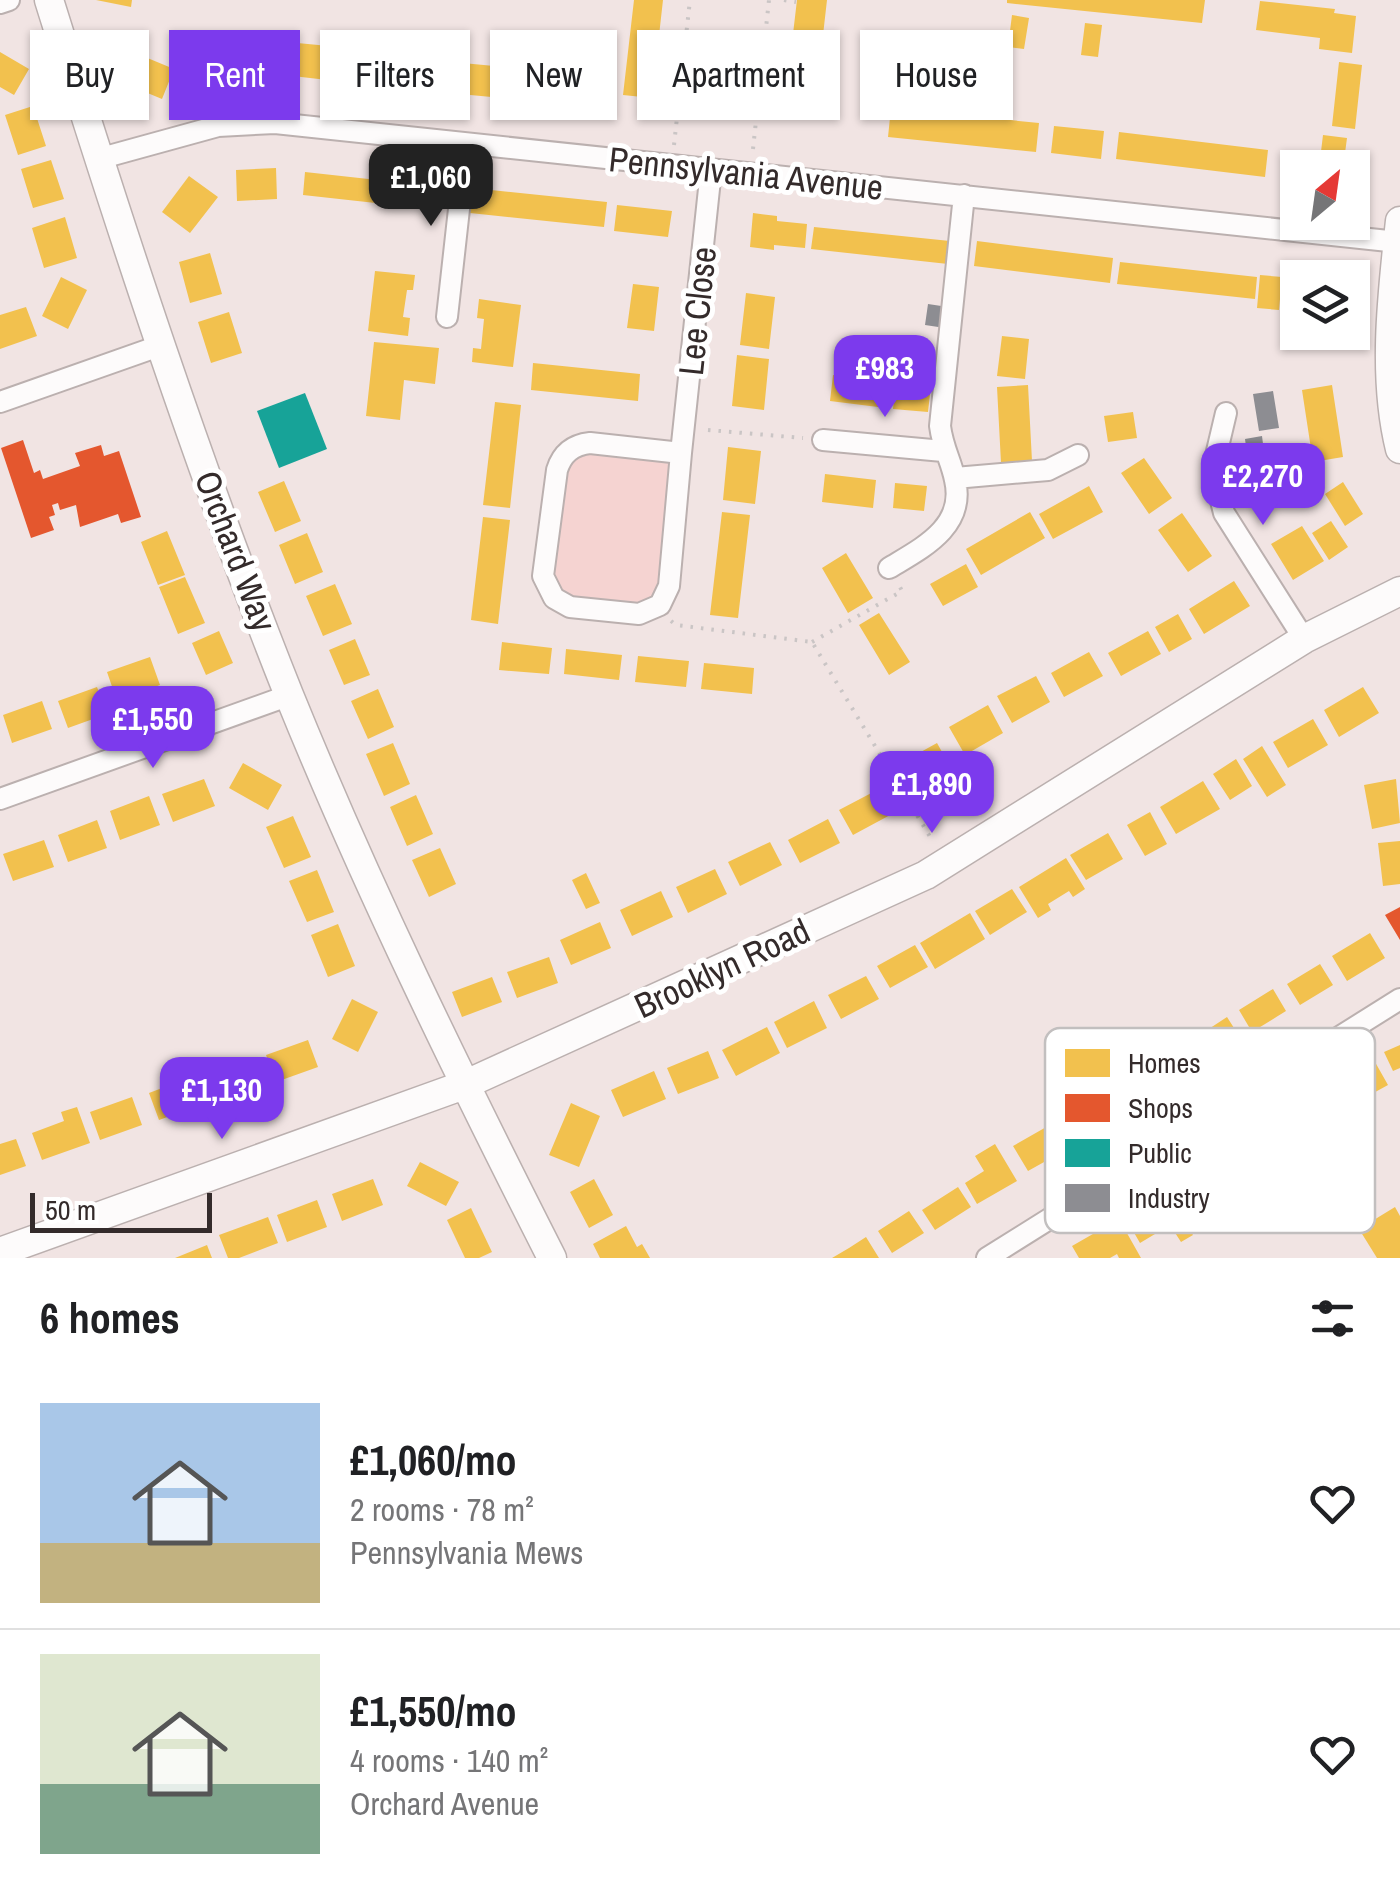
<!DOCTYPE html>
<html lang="en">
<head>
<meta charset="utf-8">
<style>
  :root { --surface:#fff; --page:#f6f6f6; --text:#202124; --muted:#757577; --line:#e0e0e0; --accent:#7c3aed }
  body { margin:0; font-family:"Archivo Narrow",sans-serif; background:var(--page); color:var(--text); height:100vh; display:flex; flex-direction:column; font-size:38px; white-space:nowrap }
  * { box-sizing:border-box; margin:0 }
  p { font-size:32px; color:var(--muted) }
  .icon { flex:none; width:55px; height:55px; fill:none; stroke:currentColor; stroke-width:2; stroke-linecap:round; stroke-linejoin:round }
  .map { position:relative; height:1258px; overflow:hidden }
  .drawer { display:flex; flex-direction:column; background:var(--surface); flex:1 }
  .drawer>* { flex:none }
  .guide { position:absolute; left:30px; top:30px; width:1340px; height:90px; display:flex; gap:20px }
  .needle { width:65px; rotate:29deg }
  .fabs { position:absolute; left:1280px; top:150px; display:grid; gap:20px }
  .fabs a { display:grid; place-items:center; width:90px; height:90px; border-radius:0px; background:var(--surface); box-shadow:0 2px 8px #0004; font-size:50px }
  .scale { position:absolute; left:30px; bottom:25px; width:182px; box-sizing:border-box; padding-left:10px; border:5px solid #342b2b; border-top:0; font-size:28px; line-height:35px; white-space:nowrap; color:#342b2b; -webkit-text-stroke:8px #fff; paint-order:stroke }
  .price { position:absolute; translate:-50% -85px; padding:0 22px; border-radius:20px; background:var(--accent); color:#fff; font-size:32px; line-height:65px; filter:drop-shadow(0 2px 5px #0008) }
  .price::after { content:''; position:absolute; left:50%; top:60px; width:30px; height:22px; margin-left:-15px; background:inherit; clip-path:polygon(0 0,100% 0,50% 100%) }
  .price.on { background:#222; color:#fff }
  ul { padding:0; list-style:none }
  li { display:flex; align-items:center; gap:30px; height:250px; padding:0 40px }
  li+li { border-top:2px solid var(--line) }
  li span { display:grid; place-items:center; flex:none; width:280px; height:200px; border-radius:0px; color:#555 }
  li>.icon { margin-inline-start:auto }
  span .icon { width:120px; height:120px; fill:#fffc; stroke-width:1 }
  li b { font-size:42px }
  h2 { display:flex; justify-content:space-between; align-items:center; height:120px; padding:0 40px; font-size:42px }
  .chip { padding:0 35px; border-radius:0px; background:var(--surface); box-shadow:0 2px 8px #0004; font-size:35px; line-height:90px }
  .chip.on { background:var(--accent); color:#fff }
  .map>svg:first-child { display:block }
  .green { fill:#f5d3d1 }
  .homes { fill:#f2c14e }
  .shops { fill:#e4572e }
  .public { fill:#17a398 }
  .industry { fill:#8d8d92 }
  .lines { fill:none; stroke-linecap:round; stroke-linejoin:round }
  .street-casing { stroke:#bbb0af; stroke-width:24 }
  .secondary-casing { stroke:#bbb0af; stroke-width:31 }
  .path { stroke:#cac5c5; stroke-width:4; stroke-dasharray:2.5 8; stroke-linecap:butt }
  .street { stroke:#fdfbfb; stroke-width:20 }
  .secondary { stroke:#fdfbfb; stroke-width:28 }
  .labels { text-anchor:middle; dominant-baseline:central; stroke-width:10; stroke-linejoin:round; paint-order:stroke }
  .street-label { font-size:35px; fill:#342b2b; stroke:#fff }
  .key { fill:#fff; stroke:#c2bfbf; stroke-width:2.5 }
  .key-label { font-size:28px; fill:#342b2b }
</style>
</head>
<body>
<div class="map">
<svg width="1400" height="1258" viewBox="0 0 1400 1258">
  <rect width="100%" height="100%" fill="#f1e4e3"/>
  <path class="green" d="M570 450 681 453 669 586 639 614 549 591Z"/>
  <path class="homes" d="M96 0H132L131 7Z
    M634 0H663L652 98 623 95Z
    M797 0H827L814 114 784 110Z
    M1007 0H1205L1202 23 1007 3Z
    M1260 1 1335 9 1334 13 1356 16 1352 53 1319 49 1320 38 1256 30Z
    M1012 15 1029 18 1024 49 1008 47Z
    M1085 23 1102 25 1098 57 1081 55Z
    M255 40 279 42 277 75 253 73Z
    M233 41 240 71 197 81 190 51Z
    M287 42 339 47 336 81 284 75Z
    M356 49 413 56 409 89 352 82Z
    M0 52 29 69 14 95 0 87Z
    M133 52 174 69 162 99 121 82Z
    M431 60 556 72 553 103 428 91Z
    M1339 62 1362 65 1355 129 1332 126Z
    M33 106 46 146 18 155 5 115Z
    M891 108 1039 123 1036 152 888 137Z
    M1054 126 1104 131 1101 159 1051 153Z
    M1119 132 1268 150 1265 177 1116 159Z
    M1323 135 1347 138 1343 168H1319Z
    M51 160 64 199 33 208 21 169Z
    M276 168 277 199 237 201 236 170Z
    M305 172 441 187 439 210 303 195Z
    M189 176 218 197 190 233 162 212Z
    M472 188 607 202 604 227 470 213Z
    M617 205 672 211 668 237 614 231Z
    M753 213 777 216V221L807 224 805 248 774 245V250L750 247Z
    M65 217 77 258 44 268 32 228Z
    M814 227 950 241 948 264 811 249Z
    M977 241 1113 258 1110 283 974 266Z
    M210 253 222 294 190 303 179 262Z
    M1120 262 1257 277 1255 299 1117 284Z
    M375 271 415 275 413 290H407L403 317 410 318 408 336 368 331Z
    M1260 275 1282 277 1279 310 1257 308Z
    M61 277 87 290 68 329 42 316Z
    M633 284 659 287 654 331 627 328Z
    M746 293 775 297 769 349 740 345Z
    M479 299 521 305 513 367 472 362 473 348 481 349 484 319 477 318Z
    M26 307 37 336 0 349V315Z
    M229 312 242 353 211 363 198 322Z
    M1002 336 1029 339 1025 379 997 376Z
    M374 342 439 348 435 384 404 380 400 420 366 416Z
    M737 355 769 359 764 410 732 406Z
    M533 363 640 374 638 401 531 390Z
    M833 375 889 382 886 408 830 401Z
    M896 381 931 385 928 412 893 409Z
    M1028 385 1032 461 1001 463 997 387Z
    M1332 385 1343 457 1313 462 1302 390Z
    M495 402 521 405 510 508 483 505Z
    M1133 412 1137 438 1108 442 1104 416Z
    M728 447 761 451 755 504 723 500Z
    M1144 458 1172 498 1149 514 1121 473Z
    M825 474 876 480 873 508 822 502Z
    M284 481 301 521 275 532 258 492Z
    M1343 482 1363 514 1345 526 1325 494Z
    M895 483 927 486 924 511 893 508Z
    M1089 486 1103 512 1053 539 1039 514Z
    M722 512 750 515 738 618 710 615Z
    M1030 512 1045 538 981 575 966 549Z
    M1182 513 1212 556 1188 572 1158 530Z
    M483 517 510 520 498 624 471 620Z
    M1331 521 1348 547 1329 560 1312 533Z
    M1302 526 1324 561 1293 580 1271 544Z
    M167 531 185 575 158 585 141 542Z
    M307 533 323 572 295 584 279 545Z
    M846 553 873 598 848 613 822 568Z
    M966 564 978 587 943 606 930 584Z
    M185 577 205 623 178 634 159 587Z
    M1234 581 1250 606 1204 634 1189 609Z
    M335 584 352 624 323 636 306 596Z
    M879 613 910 662 889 675 859 625Z
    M1178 614 1192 639 1169 652 1155 627Z
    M219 631 233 663 206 675 192 643Z
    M1148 631 1161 654 1121 676 1108 653Z
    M355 639 370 675 344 685 329 650Z
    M502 642 552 648 549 674 499 670Z
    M566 649 622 655 619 680 564 674Z
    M1089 652 1103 676 1064 697 1051 673Z
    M638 656 689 661 686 687 635 682Z
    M150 657 160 685 117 701 107 672Z
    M704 663 754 668 752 694 701 689Z
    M1036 676 1050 702 1012 723 997 696Z
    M97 687 107 714 68 728 58 701Z
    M1363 687 1379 713 1339 737 1324 710Z
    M378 689 394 727 368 739 351 701Z
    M42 701 52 729 12 743 3 715Z
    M988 705 1003 733 965 755 949 727Z
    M1313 719 1328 745 1288 768 1273 742Z
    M393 743 410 784 384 796 366 754Z
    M937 743 951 768 913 789 899 764Z
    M1262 746 1286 785 1267 797 1243 759Z
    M1236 759 1252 786 1230 800 1213 774Z
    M243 763 282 785 268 810 229 788Z
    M204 779 215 806 173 822 162 794Z
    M1396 779 1400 823 1372 829 1364 785Z
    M1203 781 1220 809 1176 834 1160 807Z
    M879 789 892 814 853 835 839 810Z
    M416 795 433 834 407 846 390 807Z
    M149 796 160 825 120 840 110 811Z
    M1150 812 1167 844 1145 856 1127 825Z
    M293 816 311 857 284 868 266 827Z
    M828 819 840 843 800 863 788 840Z
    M97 820 107 848 68 862 58 835Z
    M1108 833 1123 859 1086 880 1070 855Z
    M44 840 54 867 13 881 3 854Z
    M1400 841V884L1383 886 1378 843Z
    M770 842 782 865 740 886 728 862Z
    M440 848 456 884 429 897 412 860Z
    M1066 858 1085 889 1073 897 1069 891 1048 904 1051 910 1038 918 1019 887Z
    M715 869 727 894 688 913 676 887Z
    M317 870 334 912 307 922 289 881Z
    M586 873 600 903 586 909 572 880Z
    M1012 889 1027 912 990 935 975 911Z
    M661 891 673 917 632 936 620 910Z
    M970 913 985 939 935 969 920 943Z
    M600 922 611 948 571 965 560 940Z
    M338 924 355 966 328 977 311 935Z
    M1370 933 1385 958 1347 981 1332 956Z
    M915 945 928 967 890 988 877 966Z
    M549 957 558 983 517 998 507 972Z
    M1320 964 1333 985 1300 1005 1287 984Z
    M866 976 879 999 841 1019 828 995Z
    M492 977 502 1002 462 1017 452 992Z
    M1273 989 1286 1011 1252 1032 1239 1010Z
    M352 999 378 1012 358 1052 332 1039Z
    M814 1001 827 1028 787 1048 774 1022Z
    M1227 1017 1241 1039 1210 1060 1195 1038Z
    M767 1027 780 1053 736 1076 722 1050Z
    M308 1040 318 1067 276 1082 266 1055Z
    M1400 1045V1068L1393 1071 1384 1052Z
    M708 1051 719 1078 678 1094 667 1068Z
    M248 1058 258 1086 210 1103 200 1075Z
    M1375 1062 1388 1085 1357 1102 1344 1079Z
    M654 1071 666 1099 623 1117 611 1090Z
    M191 1077 201 1105 159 1120 149 1093Z
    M132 1097 142 1125 100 1140 90 1112Z
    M571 1103 600 1116 579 1167 549 1155Z
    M77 1107 90 1143 42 1160 32 1133 64 1121 61 1112Z
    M1048 1126 1062 1152 1028 1171 1013 1146Z
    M16 1139 26 1166 0 1175V1144Z
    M995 1144 1017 1181 977 1204 965 1183 984 1171 975 1156Z
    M420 1162 459 1182 446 1206 407 1186Z
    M373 1179 383 1205 342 1221 332 1194Z
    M594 1179 613 1215 589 1228 570 1192Z
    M958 1187 971 1207 935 1230 922 1210Z
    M1167 1191 1193 1235 1181 1242 1170 1225 1140 1243 1125 1217Z
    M317 1200 327 1227 287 1242 277 1215Z
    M1395 1207 1400 1216V1258H1377L1359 1229Z
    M471 1208 492 1252 479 1258H465L447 1220Z
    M909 1211 924 1233 892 1253 878 1231Z
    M268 1217 278 1243 239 1258H228L219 1235Z
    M1119 1219 1141 1258H1119L1117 1254 1110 1258H1079L1072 1246Z
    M626 1226 637 1247 642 1244 650 1258H600L593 1244Z
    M866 1237 879 1258H832L849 1248Z
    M207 1245 212 1258H175Z"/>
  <path class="shops" d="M23 440 34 473 40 470 43 479 80 466 75 453 101 445 104 456 119 451 141 517 121 523 118 514 80 527 76 505 60 510 58 503 52 505 55 515 49 517 54 530 31 538 1 448Z
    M1400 907V940L1385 915Z"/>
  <path class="public" d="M305 393 327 449 279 468 257 411Z"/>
  <path class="industry" d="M928 304 948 307 945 328 925 325Z
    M1273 391 1279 428 1259 431 1253 394Z
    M1262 436 1267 475 1250 477 1245 439Z"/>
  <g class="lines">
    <defs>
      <path id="street" d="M0 3 9 0
        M98 159 218 126 275 123 1398 242
        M447 317 466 146
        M0 402 159 346
        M1226 413 1213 468 1224 513 1304 639
        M823 440 943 451
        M681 453 669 586 660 605 639 614 570 607 554 598 543 576 557 470C562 454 572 445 590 443L681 453 711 170
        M955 478 1048 470 1078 455
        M889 568C922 548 966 527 955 480 951 460 943 449 940 426L964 195
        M0 799 290 695
        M987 1258 1400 999"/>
      <path id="secondary" d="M49 0C122 234 198 467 289 695 367 887 458 1073 552 1258
        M1400 221C1392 294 1382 377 1400 449
        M0 1252 464 1085 926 875 1304 639 1400 591"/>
    </defs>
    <use href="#street" class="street-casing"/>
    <use href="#secondary" class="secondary-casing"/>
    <path class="path" d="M784 0 796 2
      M656 61 788 75
      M674 145 690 0
      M753 149 769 0
      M708 430 803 438
      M671 621 676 625 812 642 932 840
      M812 642 902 591 899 585"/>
    <use href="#street" class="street"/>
    <use href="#secondary" class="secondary"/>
  </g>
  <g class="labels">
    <g class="street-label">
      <text transform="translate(746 173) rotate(6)">Pennsylvania Avenue</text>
      <text transform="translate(697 311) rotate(-84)">Lee Close</text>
      <text transform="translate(236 551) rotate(69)">Orchard Way</text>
      <text transform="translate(722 968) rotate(-25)">Brooklyn Road</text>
    </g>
  </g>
  <rect x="1045" y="1028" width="330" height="205" rx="15" class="key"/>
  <rect x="1065" y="1049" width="45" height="28" fill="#f2c14e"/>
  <rect x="1065" y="1094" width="45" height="28" fill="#e4572e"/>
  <rect x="1065" y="1139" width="45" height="28" fill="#17a398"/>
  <rect x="1065" y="1184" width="45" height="28" fill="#8d8d92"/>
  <g class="key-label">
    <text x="1128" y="1073">Homes</text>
    <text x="1128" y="1118">Shops</text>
    <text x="1128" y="1163">Public</text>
    <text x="1128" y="1208">Industry</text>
  </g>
</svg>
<div class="fabs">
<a><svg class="needle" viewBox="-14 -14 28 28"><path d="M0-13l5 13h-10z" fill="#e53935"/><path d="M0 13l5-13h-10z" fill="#757577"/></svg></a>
<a><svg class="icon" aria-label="layers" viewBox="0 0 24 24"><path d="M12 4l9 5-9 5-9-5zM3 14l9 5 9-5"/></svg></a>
</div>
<div class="scale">50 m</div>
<b class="price on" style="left:431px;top:229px">£1,060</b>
<b class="price" style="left:885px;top:420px">£983</b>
<b class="price" style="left:1263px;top:528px">£2,270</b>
<b class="price" style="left:153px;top:771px">£1,550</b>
<b class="price" style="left:932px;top:836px">£1,890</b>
<b class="price" style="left:222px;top:1142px">£1,130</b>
<div class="guide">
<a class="chip">Buy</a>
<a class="chip on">Rent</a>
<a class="chip">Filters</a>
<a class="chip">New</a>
<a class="chip">Apartment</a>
<a class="chip">House</a>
</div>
</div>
<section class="drawer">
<h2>6 homes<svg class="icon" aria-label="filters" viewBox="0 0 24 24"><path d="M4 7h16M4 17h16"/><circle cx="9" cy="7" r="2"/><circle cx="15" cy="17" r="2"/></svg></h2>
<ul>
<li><span style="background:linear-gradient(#a9c7e8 70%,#c2b280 0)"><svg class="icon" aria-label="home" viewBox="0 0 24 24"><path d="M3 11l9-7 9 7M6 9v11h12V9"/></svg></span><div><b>£1,060/mo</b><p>2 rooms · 78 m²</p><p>Pennsylvania Mews</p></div><svg class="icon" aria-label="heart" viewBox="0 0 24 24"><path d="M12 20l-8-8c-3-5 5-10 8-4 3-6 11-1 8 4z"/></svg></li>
<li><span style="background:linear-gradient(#dfe7d0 65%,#7fa58c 0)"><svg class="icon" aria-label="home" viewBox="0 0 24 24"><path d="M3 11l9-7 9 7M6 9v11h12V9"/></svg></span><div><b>£1,550/mo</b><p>4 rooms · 140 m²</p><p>Orchard Avenue</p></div><svg class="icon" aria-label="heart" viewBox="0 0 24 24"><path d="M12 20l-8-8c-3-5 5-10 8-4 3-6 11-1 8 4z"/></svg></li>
</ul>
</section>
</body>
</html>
